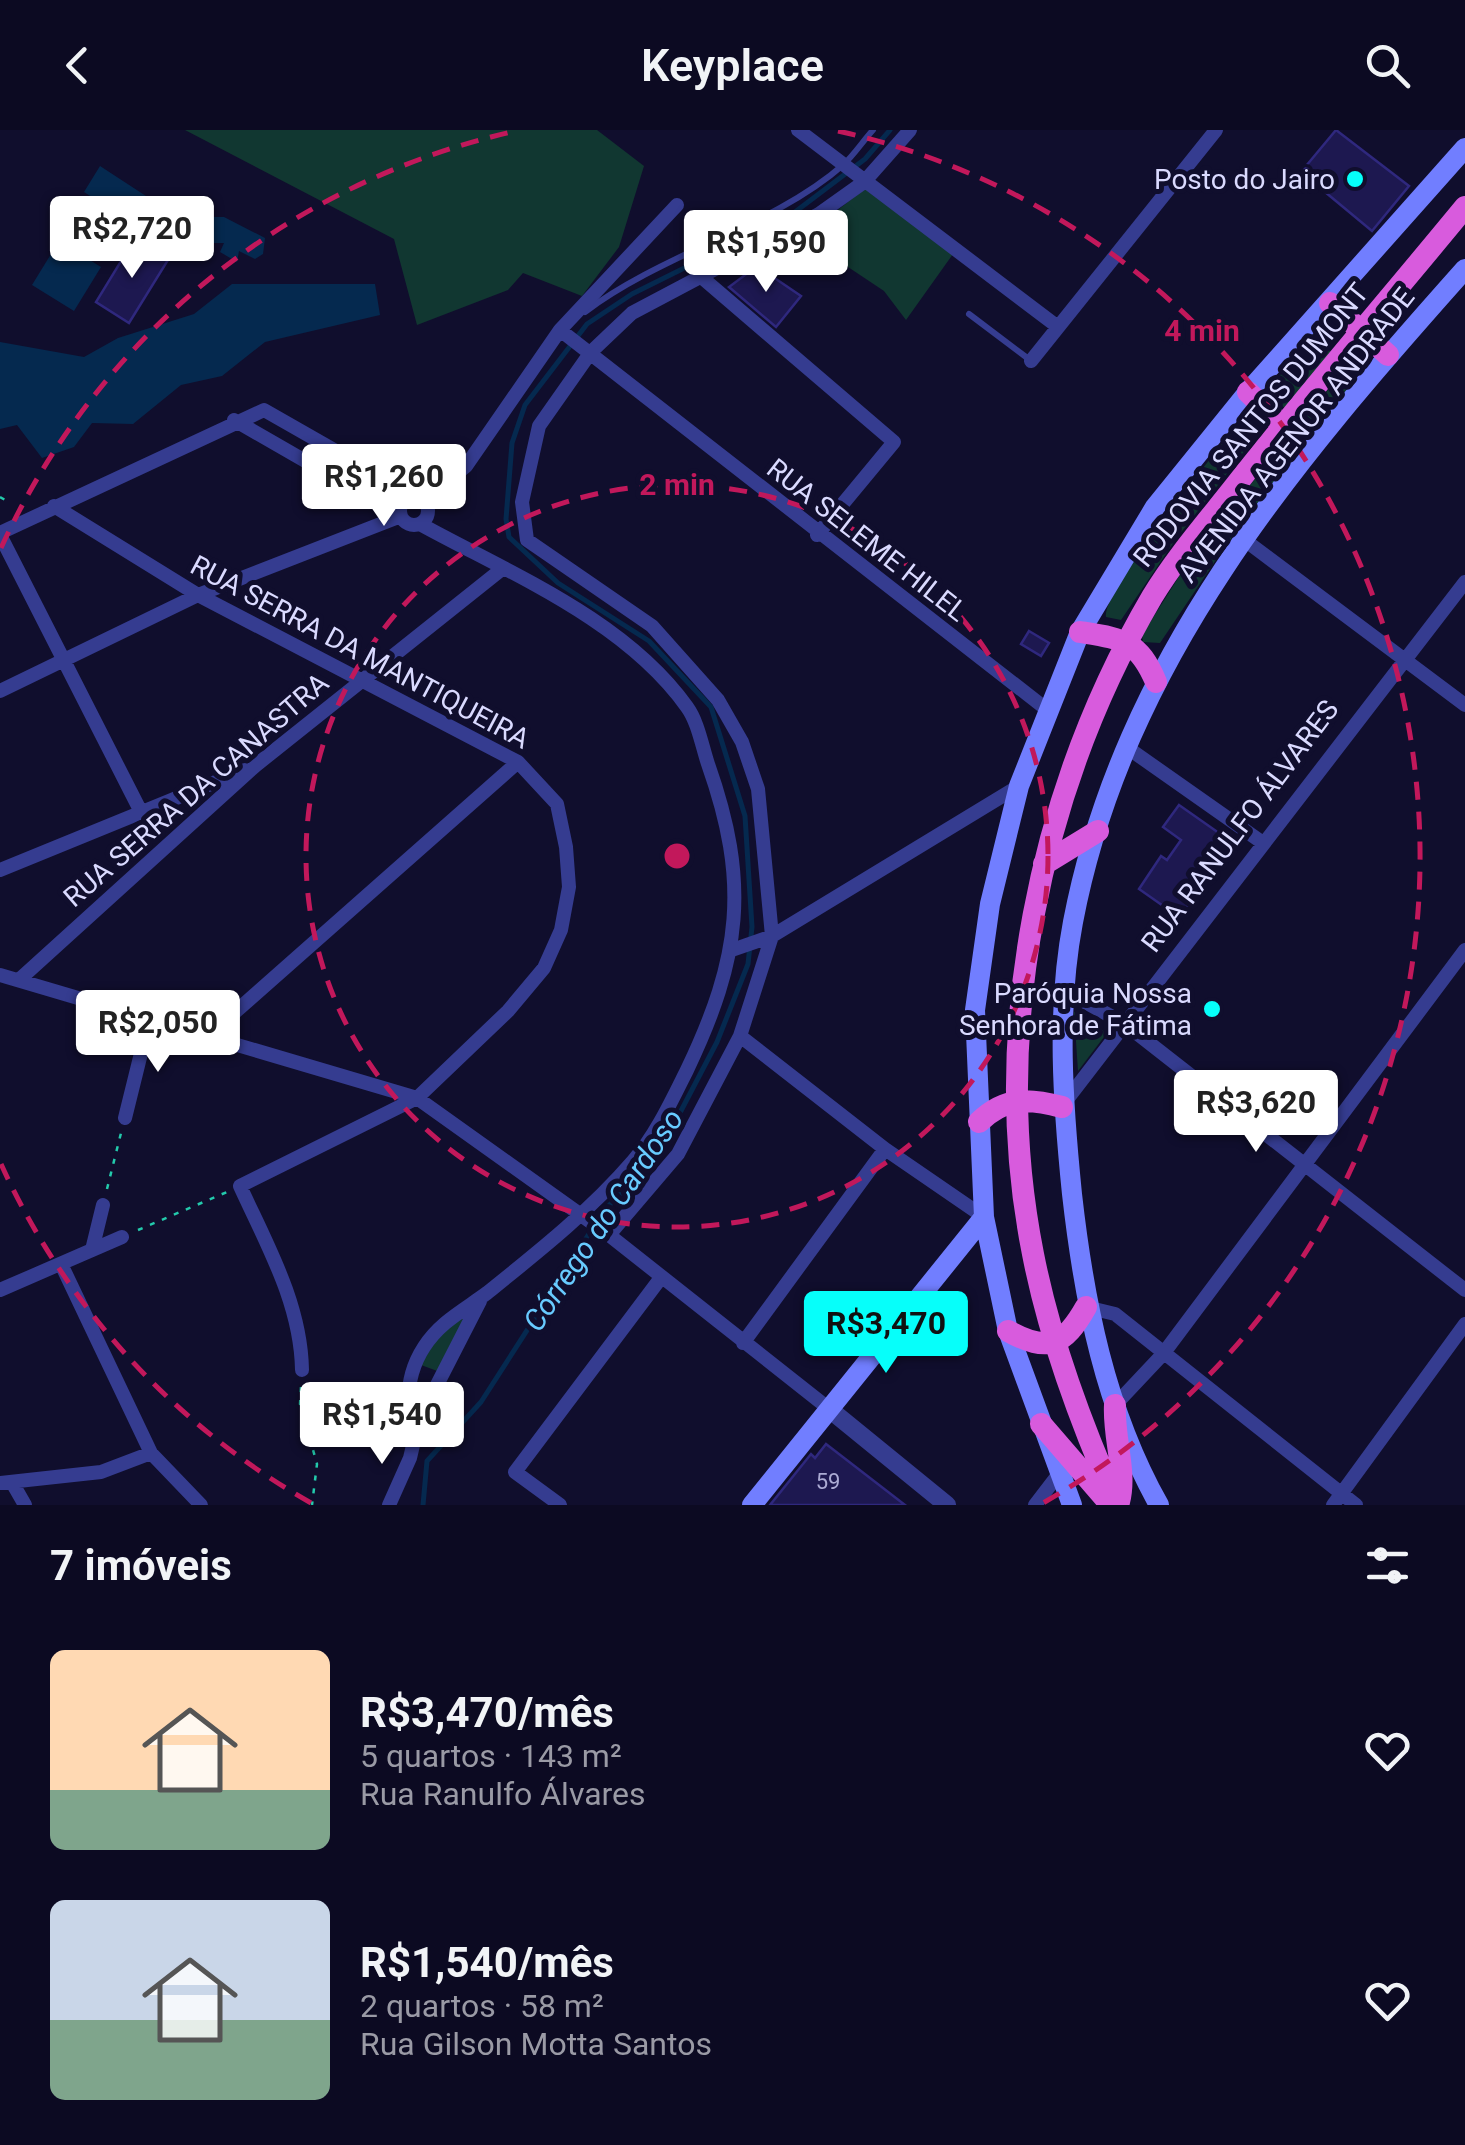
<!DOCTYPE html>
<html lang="pt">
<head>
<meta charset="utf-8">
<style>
  :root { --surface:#0c0a22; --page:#1a182f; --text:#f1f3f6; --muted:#9a9aa5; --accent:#06fffa }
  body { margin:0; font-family:Roboto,sans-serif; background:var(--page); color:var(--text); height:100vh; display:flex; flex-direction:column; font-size:38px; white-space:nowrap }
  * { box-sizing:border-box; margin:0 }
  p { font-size:32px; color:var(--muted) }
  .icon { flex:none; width:55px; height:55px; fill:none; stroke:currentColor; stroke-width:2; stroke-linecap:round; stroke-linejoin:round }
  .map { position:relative; height:1375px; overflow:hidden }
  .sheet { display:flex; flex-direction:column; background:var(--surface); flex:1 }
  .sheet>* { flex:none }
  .price { position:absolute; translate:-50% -85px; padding:0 22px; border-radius:10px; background:#fff; color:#222; font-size:32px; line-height:65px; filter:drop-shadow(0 2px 5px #0008) }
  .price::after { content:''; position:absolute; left:50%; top:60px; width:30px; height:22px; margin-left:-15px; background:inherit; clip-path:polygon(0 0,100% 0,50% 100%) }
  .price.selected { background:var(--accent); color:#111 }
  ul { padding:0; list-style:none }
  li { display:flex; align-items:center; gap:30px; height:250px; padding:0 50px }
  li span { display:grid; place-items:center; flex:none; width:280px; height:200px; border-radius:15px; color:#555 }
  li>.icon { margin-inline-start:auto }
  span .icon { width:120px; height:120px; fill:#fffc; stroke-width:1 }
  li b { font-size:42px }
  h2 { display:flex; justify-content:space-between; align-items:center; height:120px; padding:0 50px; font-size:42px }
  header { display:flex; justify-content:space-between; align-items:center; height:130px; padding:0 50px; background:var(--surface); font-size:45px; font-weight:600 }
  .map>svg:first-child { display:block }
  .green { fill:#113731 }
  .water { fill:#05294f }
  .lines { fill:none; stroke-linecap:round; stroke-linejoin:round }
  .stream { stroke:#05294f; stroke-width:5 }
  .building { fill:#1d1850; stroke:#2f287e; stroke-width:2.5 }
  .path { stroke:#23caac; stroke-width:2.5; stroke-dasharray:5 8; stroke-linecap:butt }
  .service { stroke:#353c90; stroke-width:6 }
  .minor { stroke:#353c90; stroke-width:14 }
  .tertiary { stroke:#353c90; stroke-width:18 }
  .secondary { stroke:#717eff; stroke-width:20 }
  .trunk { stroke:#d85bdd; stroke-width:22 }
  .ring { fill:none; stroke:#c2185b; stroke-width:5; stroke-dasharray:18 12 }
  .poi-dot { fill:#06fffa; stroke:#100e2d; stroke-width:4 }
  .labels { text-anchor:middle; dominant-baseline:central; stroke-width:10; stroke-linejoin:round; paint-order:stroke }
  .number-label { font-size:22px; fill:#abaad3 }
  .poi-label { font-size:28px; fill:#dadaff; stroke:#100e2d; text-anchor:end }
  .street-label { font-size:28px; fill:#dadaff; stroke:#100e2d }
  .water-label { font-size:30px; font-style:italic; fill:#68cbff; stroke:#100e2d }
  .centre { fill:#c2185b; stroke:#100e2d; stroke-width:5 }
  .ring-label { font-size:30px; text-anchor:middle; font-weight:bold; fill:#c2185b; stroke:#100e2d; stroke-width:10; stroke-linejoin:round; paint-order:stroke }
</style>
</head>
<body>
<header><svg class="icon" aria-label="back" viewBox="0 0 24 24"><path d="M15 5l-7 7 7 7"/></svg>Keyplace<svg class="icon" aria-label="search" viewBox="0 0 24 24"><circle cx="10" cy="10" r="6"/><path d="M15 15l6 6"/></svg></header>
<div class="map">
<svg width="1465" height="1375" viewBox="0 0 1465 1375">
  <rect width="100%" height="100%" fill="#100e2d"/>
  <path class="green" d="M185 0H597L644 36 619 117 582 166 523 143 508 160 417 195 394 109Z
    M866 58 953 124 906 190 884 161 803 107Z
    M1314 204 1323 208 1331 223 1286 278 1266 269 1268 260Z
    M1347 248 1352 255 1350 263 1226 415 1160 513 1143 512 1142 505 1192 426 1336 250Z
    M1251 285 1262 290 1263 297 1176 409 1121 490 1106 487C1101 461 1220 317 1242 289Z
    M1074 882 1107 903 1078 941Z
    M470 1181 440 1242 421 1235 441 1200Z"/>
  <path class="water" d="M100 36 146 66 130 92 84 62Z
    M213 87H224L265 108 263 124 255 129 239 121 237 132 220 122 224 113H211L205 96Z
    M59 111 101 137 74 181 32 155Z
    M232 154H375L380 185 265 212 222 246 181 255 133 294 92 293 74 317 42 328 17 295 0 299V212L84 227 118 208 194 184Z"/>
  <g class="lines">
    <path class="stream" d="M423 1375 427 1331 481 1272 603 1082 646 1036 672 998 717 912 748 834 752 797 745 686 711 577 649 511 558 453 509 407 506 389 512 313 525 275 587 194 632 164 791 85 865 29 890 0"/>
  </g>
  <path class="building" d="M1336 0 1409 56 1372 101 1301 42Z
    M134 110 168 130 129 193 96 172Z
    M757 136 801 166 776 197 729 157Z
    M1029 501 1049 513 1041 526 1021 514Z
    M1179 675 1236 715 1179 787 1139 759 1161 726 1167 730 1181 710 1163 697Z
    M826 1314 905 1375H770L811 1324 815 1328Z"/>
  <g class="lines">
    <path class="path" d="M0 367 7 371
      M107 1059 121 1003
      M138 1100 227 1062
      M301 1257 300 1274 317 1334 312 1375"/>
    <path class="service" d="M585 182C663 123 774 96 843 35 854 25 863 11 873 0
      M969 184 1030 230"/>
    <path class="minor" d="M798 0 1058 197
      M699 145 894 312 817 405
      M560 200 1050 582
      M1031 231 1216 0
      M234 290 401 386
      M400 381a14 14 0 1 1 28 0a14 14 0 1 1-28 0Z
      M423 371 466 336 560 200 677 75
      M54 376 198 465 518 632 557 674 566 717 569 757 561 800 544 838 508 881 417 968 240 1056C267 1115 301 1174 302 1240
      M0 403 264 280 420 369
      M0 405 140 680
      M1242 408 1465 575
      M0 561 198 465 401 386
      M1125 616 1263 713
      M0 740 245 640
      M732 820 772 806 1019 656
      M0 845 417 968 609 1105 828 1278
      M20 849 255 636 502 439
      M1067 862 1125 894 1465 1160
      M208 906 518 632
      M740 906 885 1019 984 1087
      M1062 976 1465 452
      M125 988 149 891
      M609 1105 678 1024 740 906 772 806 758 659 742 612 718 570 652 496 527 410 522 372 539 296 591 222 632 183 819 84 864 52 910 0
      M92 1120 103 1075
      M62 1136 151 1323 201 1375
      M0 1160 122 1107
      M1086 1177 1115 1184 1356 1375
      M743 1213 885 1019
      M1115 1275 1163 1224 1465 820
      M414 1311C405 1278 405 1246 424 1217 440 1192 464 1180 487 1163 538 1122 590 1081 633 1031 656 1005 672 970 687 940 741 827 750 753 708 634 702 616 698 592 687 577 625 490 511 444 420 394
      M0 1353 101 1342 151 1323
      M13 1354 25 1375
      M389 1375 410 1328 419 1290 480 1171
      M560 1375 515 1342 660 1149
      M1035 1375 1058 1345
      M1333 1375 1465 1194"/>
    <path class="tertiary" d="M828 1278 947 1375"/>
    <path class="secondary" d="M752 1375 984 1087
      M1072 1375 1008 1201 984 1087 975 880 990 774 1019 656 1080 502 1155 377 1248 262 1465 18
      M1159 1375C1105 1279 1084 1171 1072 1064 1063 975 1056 881 1073 792 1123 530 1293 332 1465 139"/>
    <path class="trunk" d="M1330 173 1388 225
      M1248 262 1283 296
      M1080 502C1123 509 1138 510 1156 552
      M1044 734 1098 701
      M979 992C1005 967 1028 968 1062 977
      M1008 1201C1048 1223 1064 1216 1086 1177
      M1115 1275C1113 1307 1127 1342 1119 1372
      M1041 1294 1104 1367
      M1117 1375C1081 1294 1050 1211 1033 1124 989 903 1039 660 1152 467 1178 424 1213 385 1243 346 1315 255 1391 167 1465 77"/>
  </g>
  <g class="ring">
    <circle cx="677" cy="726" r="371"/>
    <path d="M311 1373A743 743 0 0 1 1 1034M1 418A743 743 0 0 1 516 1M838 1A743 743 0 0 1 1043 1373"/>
  </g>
  <g class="poi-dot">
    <circle cx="1355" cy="49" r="10"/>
    <circle cx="1212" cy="879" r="10"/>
  </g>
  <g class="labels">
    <g class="number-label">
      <text x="828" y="1351">59</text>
    </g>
    <g class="poi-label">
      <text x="1335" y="49">Posto do Jairo</text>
      <text x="1192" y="863">Paróquia Nossa<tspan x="1192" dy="32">Senhora de Fátima</tspan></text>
    </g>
    <g class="street-label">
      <text transform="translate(1251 295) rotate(-51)">RODOVIA SANTOS DUMONT</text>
      <text transform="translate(1296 305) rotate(-52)">AVENIDA AGENOR ANDRADE</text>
      <text transform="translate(867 410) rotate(38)">RUA SELEME HILEL</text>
      <text transform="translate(360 522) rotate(28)">RUA SERRA DA MANTIQUEIRA</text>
      <text transform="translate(196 660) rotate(-41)">RUA SERRA DA CANASTRA</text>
      <text transform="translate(1240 696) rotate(-53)">RUA RANULFO ÁLVARES</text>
    </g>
    <g class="water-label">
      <text transform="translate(603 1090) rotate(-56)">Córrego do Cardoso</text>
    </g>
  </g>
  <circle cx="677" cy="726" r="15" class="centre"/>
  <g class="ring-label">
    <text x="1202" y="211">4 min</text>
    <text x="677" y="365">2 min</text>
  </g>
</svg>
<b class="price" style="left:132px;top:151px">R$2,720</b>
<b class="price" style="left:766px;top:165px">R$1,590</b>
<b class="price" style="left:384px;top:399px">R$1,260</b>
<b class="price" style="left:158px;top:945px">R$2,050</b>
<b class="price" style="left:1256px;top:1025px">R$3,620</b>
<b class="price selected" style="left:886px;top:1246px">R$3,470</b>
<b class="price" style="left:382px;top:1337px">R$1,540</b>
</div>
<section class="sheet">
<h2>7 imóveis<svg class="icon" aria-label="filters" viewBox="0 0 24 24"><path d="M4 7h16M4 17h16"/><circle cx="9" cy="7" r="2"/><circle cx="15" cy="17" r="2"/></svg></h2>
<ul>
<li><span style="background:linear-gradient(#ffd9b3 70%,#7fa58c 0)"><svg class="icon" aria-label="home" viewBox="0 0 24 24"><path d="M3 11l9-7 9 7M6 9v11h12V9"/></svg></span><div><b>R$3,470/mês</b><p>5 quartos · 143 m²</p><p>Rua Ranulfo Álvares</p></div><svg class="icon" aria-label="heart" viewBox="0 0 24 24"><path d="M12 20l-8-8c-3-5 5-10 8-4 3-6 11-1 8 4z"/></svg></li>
<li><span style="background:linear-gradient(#c9d6e8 60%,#7fa58c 0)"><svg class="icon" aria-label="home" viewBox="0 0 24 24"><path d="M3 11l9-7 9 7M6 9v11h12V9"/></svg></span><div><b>R$1,540/mês</b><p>2 quartos · 58 m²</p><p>Rua Gilson Motta Santos</p></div><svg class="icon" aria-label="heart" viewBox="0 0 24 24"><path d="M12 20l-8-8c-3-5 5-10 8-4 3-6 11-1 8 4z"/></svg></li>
</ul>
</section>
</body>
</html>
